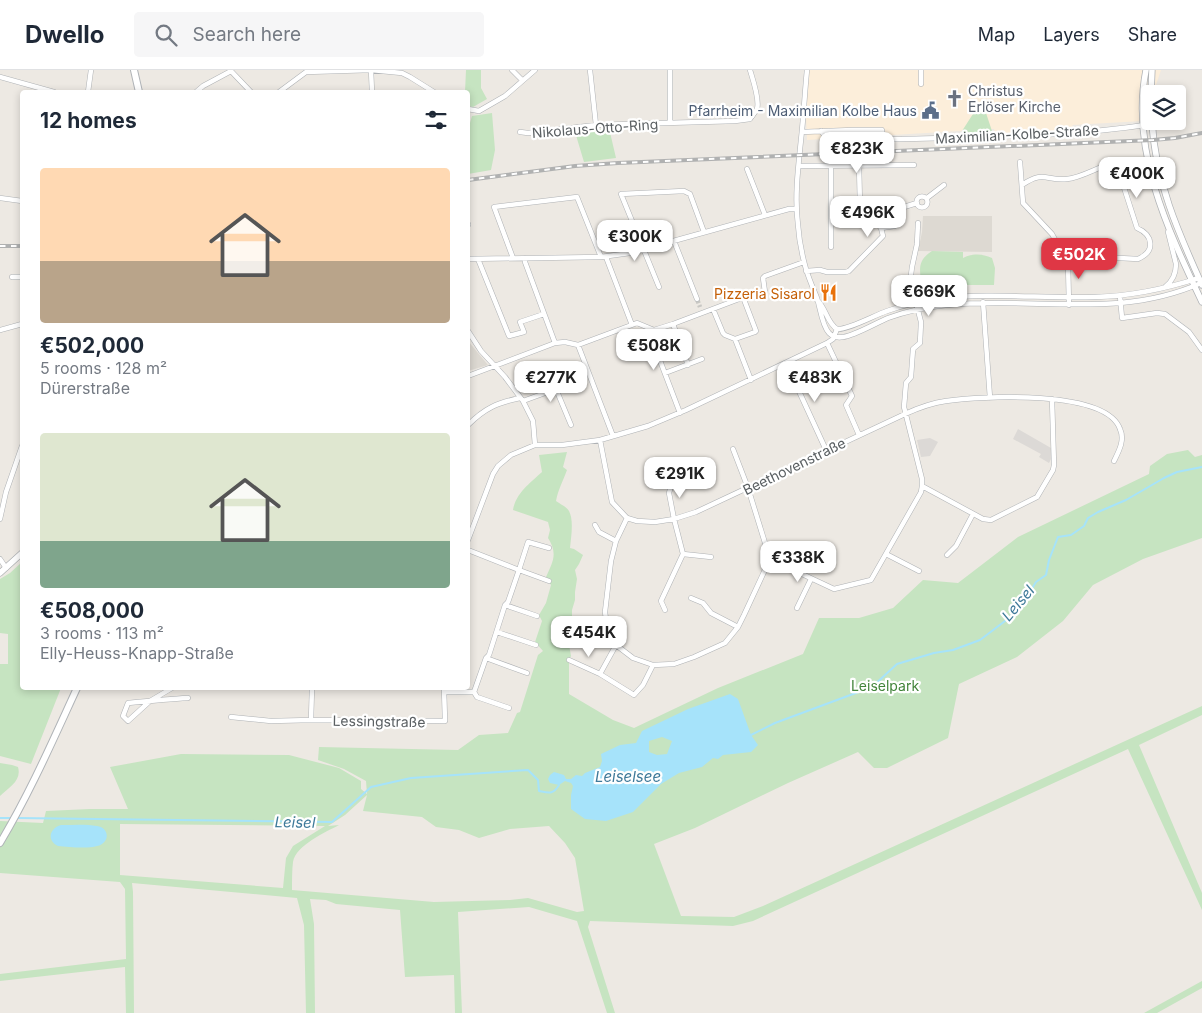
<!DOCTYPE html>
<html lang="en">
<head>
<meta charset="utf-8">
<style>
  :root { --surface:#fff; --page:#f6f6f7; --text:#1f2937; --muted:#747a83; --line:#e0e1e3; --accent:#df3745 }
  body { margin:0; font-family:Inter,sans-serif; background:var(--page); color:var(--text); height:100vh; display:flex; flex-direction:column; font-size:19px; white-space:nowrap }
  * { box-sizing:border-box; margin:0 }
  p { font-size:16px; color:var(--muted) }
  .icon { flex:none; width:28px; height:28px; fill:none; stroke:currentColor; stroke-width:2; stroke-linecap:round; stroke-linejoin:round }
  .map { position:relative; flex:1; overflow:hidden }
  .drawer { position:absolute; left:20px; top:20px; width:450px; height:600px; display:flex; flex-direction:column; background:var(--surface); border-radius:5px; box-shadow:0 2px 8px #0003 }
  .drawer>* { flex:none }
  .tools { position:absolute; left:1141px; top:15px; display:grid; gap:10px }
  .tools a { display:grid; place-items:center; width:45px; height:45px; border-radius:5px; background:var(--surface); box-shadow:0 2px 8px #0003; font-size:25px }
  .price { position:absolute; translate:-50% -42px; padding:0 11px; border-radius:10px; background:#fff; color:#222; font-size:16px; line-height:32px; filter:drop-shadow(0 1px 2px #0008) }
  .price::after { content:''; position:absolute; left:50%; top:30px; width:15px; height:11px; margin-left:-8px; background:inherit; clip-path:polygon(0 0,100% 0,50% 100%) }
  .price.current { background:var(--accent); color:#fff }
  ul { padding:0; list-style:none }
  li { display:grid; align-content:center; gap:10px; height:265px; padding:0 20px }
  li span { display:grid; place-items:center; height:155px; border-radius:5px; color:#555 }
  li>.icon { margin-inline-start:auto }
  span .icon { width:90px; height:90px; fill:#fffc; stroke-width:1 }
  li b { font-size:21px }
  h2 { display:flex; justify-content:space-between; align-items:center; height:60px; padding:0 20px; font-size:21px }
  header { display:flex; align-items:center; gap:30px; box-sizing:border-box; height:70px; padding:0 25px; background:var(--surface); border-bottom:1px solid var(--line) }
  header strong { font-size:24px }
  nav { display:flex; gap:28px; margin-inline-start:auto; font-size:18px }
  .search { width:350px; height:45px; background:var(--page); display:flex; align-items:center; gap:12px; box-sizing:border-box; padding:0 18px; border-radius:5px; color:var(--muted); font-size:19px }
  .map>svg:first-child { display:block }
  .commercial { fill:#fceeda }
  .industrial { fill:#dcd9d6 }
  .education { fill:#ddd9d2 }
  .green { fill:#c6e4c1; fill-rule:evenodd }
  .water { fill:#a6e3fa; fill-rule:evenodd }
  .lines { fill:none; stroke-linecap:round; stroke-linejoin:round }
  .stream { stroke:#a6e3fa; stroke-width:2 }
  .minor-tunnel { stroke:#c8c7c3; stroke-width:4.5; stroke-dasharray:4.5 2; stroke-linecap:butt }
  .minor-casing { stroke:#afb2b5; stroke-width:5.5 }
  .tertiary-casing { stroke:#afb2b5; stroke-width:7 }
  .secondary-casing { stroke:#b0b4b8; stroke-width:8 }
  .minor { stroke:#fff; stroke-width:4.5 }
  .tertiary { stroke:#fff; stroke-width:5.5 }
  .secondary { stroke:#fff; stroke-width:6 }
  .rail-casing { stroke:#b0b1b1; stroke-width:4 }
  .rail { stroke:#fff; stroke-width:2; stroke-dasharray:5.5; stroke-linecap:butt }
  .labels { text-anchor:middle; dominant-baseline:central; stroke-width:4.5; stroke-linejoin:round; paint-order:stroke }
  .worship-label { font-size:14px; fill:#5b616d; stroke:#fff; text-anchor:start }
  .service-label { font-size:14px; fill:#4e5e75; stroke:#fff; text-anchor:end }
  .street-label { font-size:14px; fill:#5b6063; stroke:#fff }
  .food-label { font-size:14px; fill:#c56008; stroke:#fff; text-anchor:end }
  .park-label { font-size:14px; fill:#42843a; stroke:#fff }
  .water-label { font-size:15px; font-style:italic; fill:#3f7a9a; stroke:#fff }
</style>
</head>
<body>
<header>
<strong>Dwello</strong>
<div class="search"><svg class="icon" aria-label="search" viewBox="0 0 24 24"><circle cx="10" cy="10" r="6"/><path d="M15 15l6 6"/></svg>Search here</div>
<nav><a>Map</a><a>Layers</a><a>Share</a></nav>
</header>
<div class="map">
<svg width="1202" height="943" viewBox="0 0 1202 943">
  <rect width="100%" height="100%" fill="#ede9e3"/>
  <path class="commercial" d="M804 0H1161L1153 24H1150V31L1143 51 1072 55 1078 62 996 67 994 59 807 70Z"/>
  <path class="industrial" d="M1018 359 1051 378 1052 387 1049 393 1039 387 1041 384 1013 369Z
    M930 368 938 372 930 386 921 387 917 370Z"/>
  <path class="education" d="M923 146H992V182L918 181 922 162Z
    M468 271 488 295 468 301Z"/>
  <path class="green" d="M466 0H481V18L487 29 473 37 468 36V22H465Z
    M982 31 993 64C982 66 973 67 962 61L971 47Z
    M492 43 495 80 491 100 468 104V60L472 46Z
    M609 58 616 88 584 92 575 62Z
    M932 181 963 182V188C974 183 982 184 992 188L995 198 994 215H963L922 218C920 201 916 191 932 181Z
    M1188 380 1195 387 1202 385V468L1143 489 1093 515 1063 551 1017 587 959 614 948 668 887 698H874L858 682 788 713 695 758 654 774 681 846 734 847 763 836 1202 636V645L1139 675 1202 823V840L1128 679 753 851 733 856 590 851 588 857 615 943H607L577 851 529 837 458 842 462 943H455L454 905 405 907 400 840 336 834 326 830 310 829 314 854 315 943H306L304 855 297 828 132 813 133 822 134 943H126L125 897 0 911V904L126 889 125 819 120 812 0 803V751L43 753 46 741 90 739H128L110 697 181 684 289 685 339 698 361 711V719L367 724 366 711 344 699 318 690 319 677 458 680 479 665 508 663 517 643 520 642 538 585 543 581 535 572 542 551 539 545 546 533 551 515 546 507C553 491 558 484 548 468L550 460 548 452 513 440C516 423 530 413 542 402L539 385 567 382 563 397 567 400C563 411 558 420 556 431 560 434 567 437 569 441 574 450 571 468 570 478L574 479 583 485 579 494 575 500 577 509 575 522V530L572 540V552L568 569 571 586 569 590V624L613 650 634 658 718 618 803 584 819 548H859L893 538 923 510 958 513 1018 467 1149 404 1150 396 1167 384ZM367 725 363 741 422 747 436 757 459 760 479 768 510 759 549 756 565 773 575 788 584 841 577 842 528 828 510 830 434 832 292 820C292 810 292 800 293 792 296 775 326 762 339 755L328 756 345 745ZM120 754 325 756 293 776 286 788 283 818 120 805Z
    M22 492V618H61L31 694 0 686V594H8V564L0 563V509L10 503Z
    M0 693 12 695 18 697C22 711 9 717 0 726Z
    M1202 911V918L1157 943H1144Z"/>
  <path class="water" d="M730 624 738 629 751 665 758 675 751 682 723 685 718 689 713 688 702 697 679 703 661 714 633 742 606 751 585 749 571 739V725L573 716 571 713 565 711 559 715 550 713 548 709 550 705 554 702 564 705 566 709H571L576 705 582 706 585 703 600 697 602 691 601 684 620 675 636 673 642 661 688 639ZM662 667 672 671 667 684 657 685 649 682V671Z
    M61 755C73 755 86 754 97 756 110 758 110 773 97 776 88 779 68 777 58 776 46 770 50 758 61 755Z"/>
  <g class="lines">
    <path class="stream" d="M751 665 775 653 872 617 897 594 934 583 953 580 980 570 1009 548 1023 533 1036 512 1046 505 1049 490 1058 467 1071 465 1084 456 1088 448 1098 442 1126 430 1164 408 1177 402 1202 397
      M0 748H13
      M17 748 332 752 371 717 411 708 528 700 538 710 539 721C549 723 553 725 559 715"/>
    <path class="minor-tunnel" d="M697 229 700 237"/>
    <defs>
      <path id="minor" d="M371 0 372 22
        M512 0 522 10
        M590 0 596 55
        M670 0V53
        M807 0C805 20 804 40 802 60 799 91 794 124 798 155 799 170 802 185 806 199 809 209 813 218 817 228 820 237 822 256 829 263 833 267 838 268 843 267 854 266 876 253 888 248 907 241 927 237 947 235 1034 226 1118 250 1201 213
        M0 7 54 22
        M921 14V0
        M88 22 91 0
        M196 22 203 16 231 1 251 22
        M279 22 306 2 371 0 402 3 410 7 434 22
        M468 39 479 41 505 26 535 0
        M821 61 830 72C854 71 878 69 902 69 985 67 1069 67 1152 54
        M520 62 528 63 596 55 735 51 750 49C752 46 755 43 757 39 760 30 753 10 750 0
        M802 62 852 60H882L883 69
        M1020 92 1023 133 1052 164 1068 193 1069 235
        M859 95 860 135 881 158
        M799 96 914 95
        M747 99 765 145
        M1022 115C1044 100 1046 111 1067 109 1079 108 1093 100 1104 96 1111 95 1115 97 1119 102L1137 158C1153 165 1156 181 1138 189L1082 186 1075 188 1068 193
        M916.5 132a5.5 5.5 0 1 1 11 0a5.5 5.5 0 1 1-11 0Z
        M0 128 22 131
        M927 128 944 115
        M831 140V96
        M468 154V155
        M674 171 697 229
        M831 177V140H858L862 138
        M606 187 632 255
        M513 188 494 137 577 127 601 187
        M525 188V192L555 273
        M468 189 601 187 630 183 789 139H796
        M478 189 509 266 524 262 520 252 544 244
        M806 201 820 200 827 202H846L849 201 883 166 881 158 895 156V143L901 137H904L917 133
        M12 207H22
        M659 217 621 124 684 121 690 124 704 162
        M1165 217C1173 211 1176 204 1176 194L1168 162
        M1120 226 1122 248 1157 243 1165 244 1189 262 1202 280
        M817 230C826 238 827 253 837 259
        M983 232 990 328
        M713 239 723 263 725 265 735 269 751 310
        M673 254 688 295
        M837 259C848 260 875 245 887 241 904 235 921 231 939 229 991 222 1043 229 1095 227 1131 226 1165 219 1199 208
        M0 260 22 254
        M654 260 651 267 680 343
        M468 261 481 281 505 307 523 331 533 351 535 375
        M735 269 755 262 756 261 743 227
        M827 273 852 326 846 335 859 365
        M578 275 613 366
        M786 293 826 380
        M665 303 702 289
        M468 306 555 273 565 272 578 275 637 253 654 260 673 254 747 226 758 227 764 224 765 222 763 208 765 206 804 192
        M523 331 556 319 571 355
        M468 355C485 338 497 333 520 328
        M600 370 612 432 627 448 637 451 655 452 674 449 696 442 905 344C918 338 932 333 946 331 980 326 1106 319 1120 359 1125 370 1119 381 1114 391
        M922 416 983 449 991 450 1037 427 1053 400 1054 395 1052 329
        M627 448 616 471 611 491 605 542 608 563 616 575 633 588 653 595 674 594 694 587 725 573 738 557 744 545 770 489 748 418 733 379
        M0 449 6 422 22 376
        M595 455 599 462 616 471
        M468 470 493 404 498 396 511 385 535 375H562L600 370 648 356 686 340 827 273 833 269 837 259
        M549 478 528 472 519 500 549 511
        M683 484 711 487
        M886 484 919 501
        M947 485 956 476 973 444
        M0 489 6 498
        M770 489 834 519 871 510 921 422 922 416V409L904 337 906 313 911 307 913 279 920 273 921 252 912 217 911 205 912 197 917 174 918 153
        M691 528 703 533 711 543 738 557
        M505 535 537 546
        M797 538 811 509
        M665 540 661 531 683 484 674 449 669 423 673 409
        M497 562 536 575
        M616 575 600 604 634 625 643 615 653 595
        M486 588 527 603
        M569 590 600 604
        M172 618 150 631 128 651 123 646 128 633C148 631 168 629 188 628
        M312 618 311 650 445 651 444 618
        M444 622H474L486 588 489 585 505 535 508 532 519 500 468 480
        M474 622 477 627 509 638
        M231 647 271 651 311 650"/>
      <path id="tertiary" d="M1146 0C1130 81 1168 160 1202 232
        M1151 24 1152 0
        M1152 51C1155 110 1178 162 1202 215
        M0 503 22 483"/>
      <path id="secondary" d="M134 0 139 22
        M0 773C30 723 53 670 77 618"/>
    </defs>
    <use href="#minor" class="minor-casing"/>
    <use href="#tertiary" class="tertiary-casing"/>
    <use href="#secondary" class="secondary-casing"/>
    <use href="#minor" class="minor"/>
    <use href="#tertiary" class="tertiary"/>
    <use href="#secondary" class="secondary"/>
    <defs>
      <path id="rail" d="M468 110 575 96 618 93 1153 70 1175 68 1202 63
        M0 176H22"/>
    </defs>
    <use href="#rail" class="rail-casing"/>
    <use href="#rail" class="rail"/>
  </g>
  <defs>
    <symbol id="church-bare" viewBox="-9 -9 18 18"><path d="M-1.2-6h2.4v3.5h3.3v2.4h-3.3V6h-2.4V-.1h-3.3v-2.4h3.3Z" fill="#6b7280" stroke="#fff" stroke-width="2.5" paint-order="stroke"/></symbol>
    <symbol id="civic-bare" viewBox="-9 -9 18 18"><path d="M-.6-6.5H3V-4.5H.6V-3L4-1V1h2V6H-6V1h2V-1L-.6-3ZM-1.2 2.5V6h2.4V2.5Z" fill="#5c6f8a" stroke="#fff" stroke-width="2.5" paint-order="stroke"/></symbol>
    <symbol id="restaurant-bare" viewBox="-9 -9 18 18"><path d="M-5-6h1v4h1v-4h1v4h1v-4h1v5L-1.5 .5V6h-2V.5L-5-1ZM5-6V6H3V1.5H1.5Q1.5-4 5-6Z" fill="#e8710a" stroke="#fff" stroke-width="2.5" paint-order="stroke"/></symbol>
  </defs>
  <g fill-rule="evenodd">
    <use href="#church-bare" x="942" y="16" width="25" height="25"/>
    <use href="#civic-bare" x="918" y="28" width="25" height="25"/>
    <use href="#restaurant-bare" x="816" y="210" width="25" height="25"/>
  </g>
  <g class="labels">
    <g class="worship-label">
      <text x="968" y="20">Christus<tspan x="968" dy="16">Erlöser Kirche</tspan></text>
    </g>
    <g class="service-label">
      <text x="917" y="40">Pfarrheim - Maximilian Kolbe Haus</text>
    </g>
    <g class="street-label">
      <text transform="translate(595 58) rotate(-4)">Nikolaus-Otto-Ring</text>
      <text transform="translate(1017 64) rotate(-3)">Maximilian-Kolbe-Straße</text>
      <text transform="translate(794 396) rotate(-26)">Beethovenstraße</text>
      <text transform="translate(379 651) rotate(1)">Lessingstraße</text>
    </g>
    <g class="food-label">
      <text x="815" y="223">Pizzeria Sisarol</text>
    </g>
    <g class="park-label">
      <text x="885" y="615">Leiselpark</text>
    </g>
    <g class="water-label">
      <text transform="translate(1018 533) rotate(-50)">Leisel</text>
      <text x="628" y="706">Leiselsee</text>
      <text transform="translate(295 752) rotate(1)">Leisel</text>
    </g>
  </g>
</svg>
<div class="tools">
<a><svg class="icon" aria-label="layers" viewBox="0 0 24 24"><path d="M12 4l9 5-9 5-9-5zM3 14l9 5 9-5"/></svg></a>
</div>
<b class="price" style="left:857px;top:104px">€823K</b>
<b class="price" style="left:1137px;top:129px">€400K</b>
<b class="price" style="left:868px;top:168px">€496K</b>
<b class="price" style="left:635px;top:192px">€300K</b>
<b class="price current" style="left:1079px;top:210px">€502K</b>
<b class="price" style="left:929px;top:247px">€669K</b>
<b class="price" style="left:654px;top:301px">€508K</b>
<b class="price" style="left:551px;top:333px">€277K</b>
<b class="price" style="left:815px;top:333px">€483K</b>
<b class="price" style="left:680px;top:429px">€291K</b>
<b class="price" style="left:798px;top:513px">€338K</b>
<b class="price" style="left:589px;top:588px">€454K</b>
<section class="drawer">
<h2>12 homes<svg class="icon" aria-label="filters" viewBox="0 0 24 24"><path d="M4 7h16M4 17h16"/><circle cx="9" cy="7" r="2"/><circle cx="15" cy="17" r="2"/></svg></h2>
<ul>
<li><span style="background:linear-gradient(#ffd9b3 60%,#b9a48a 0)"><svg class="icon" aria-label="home" viewBox="0 0 24 24"><path d="M3 11l9-7 9 7M6 9v11h12V9"/></svg></span><div><b>€502,000</b><p>5 rooms · 128 m²</p><p>Dürerstraße</p></div></li>
<li><span style="background:linear-gradient(#dfe7d0 70%,#7fa58c 0)"><svg class="icon" aria-label="home" viewBox="0 0 24 24"><path d="M3 11l9-7 9 7M6 9v11h12V9"/></svg></span><div><b>€508,000</b><p>3 rooms · 113 m²</p><p>Elly-Heuss-Knapp-Straße</p></div></li>
</ul>
</section>
</div>
</body>
</html>
